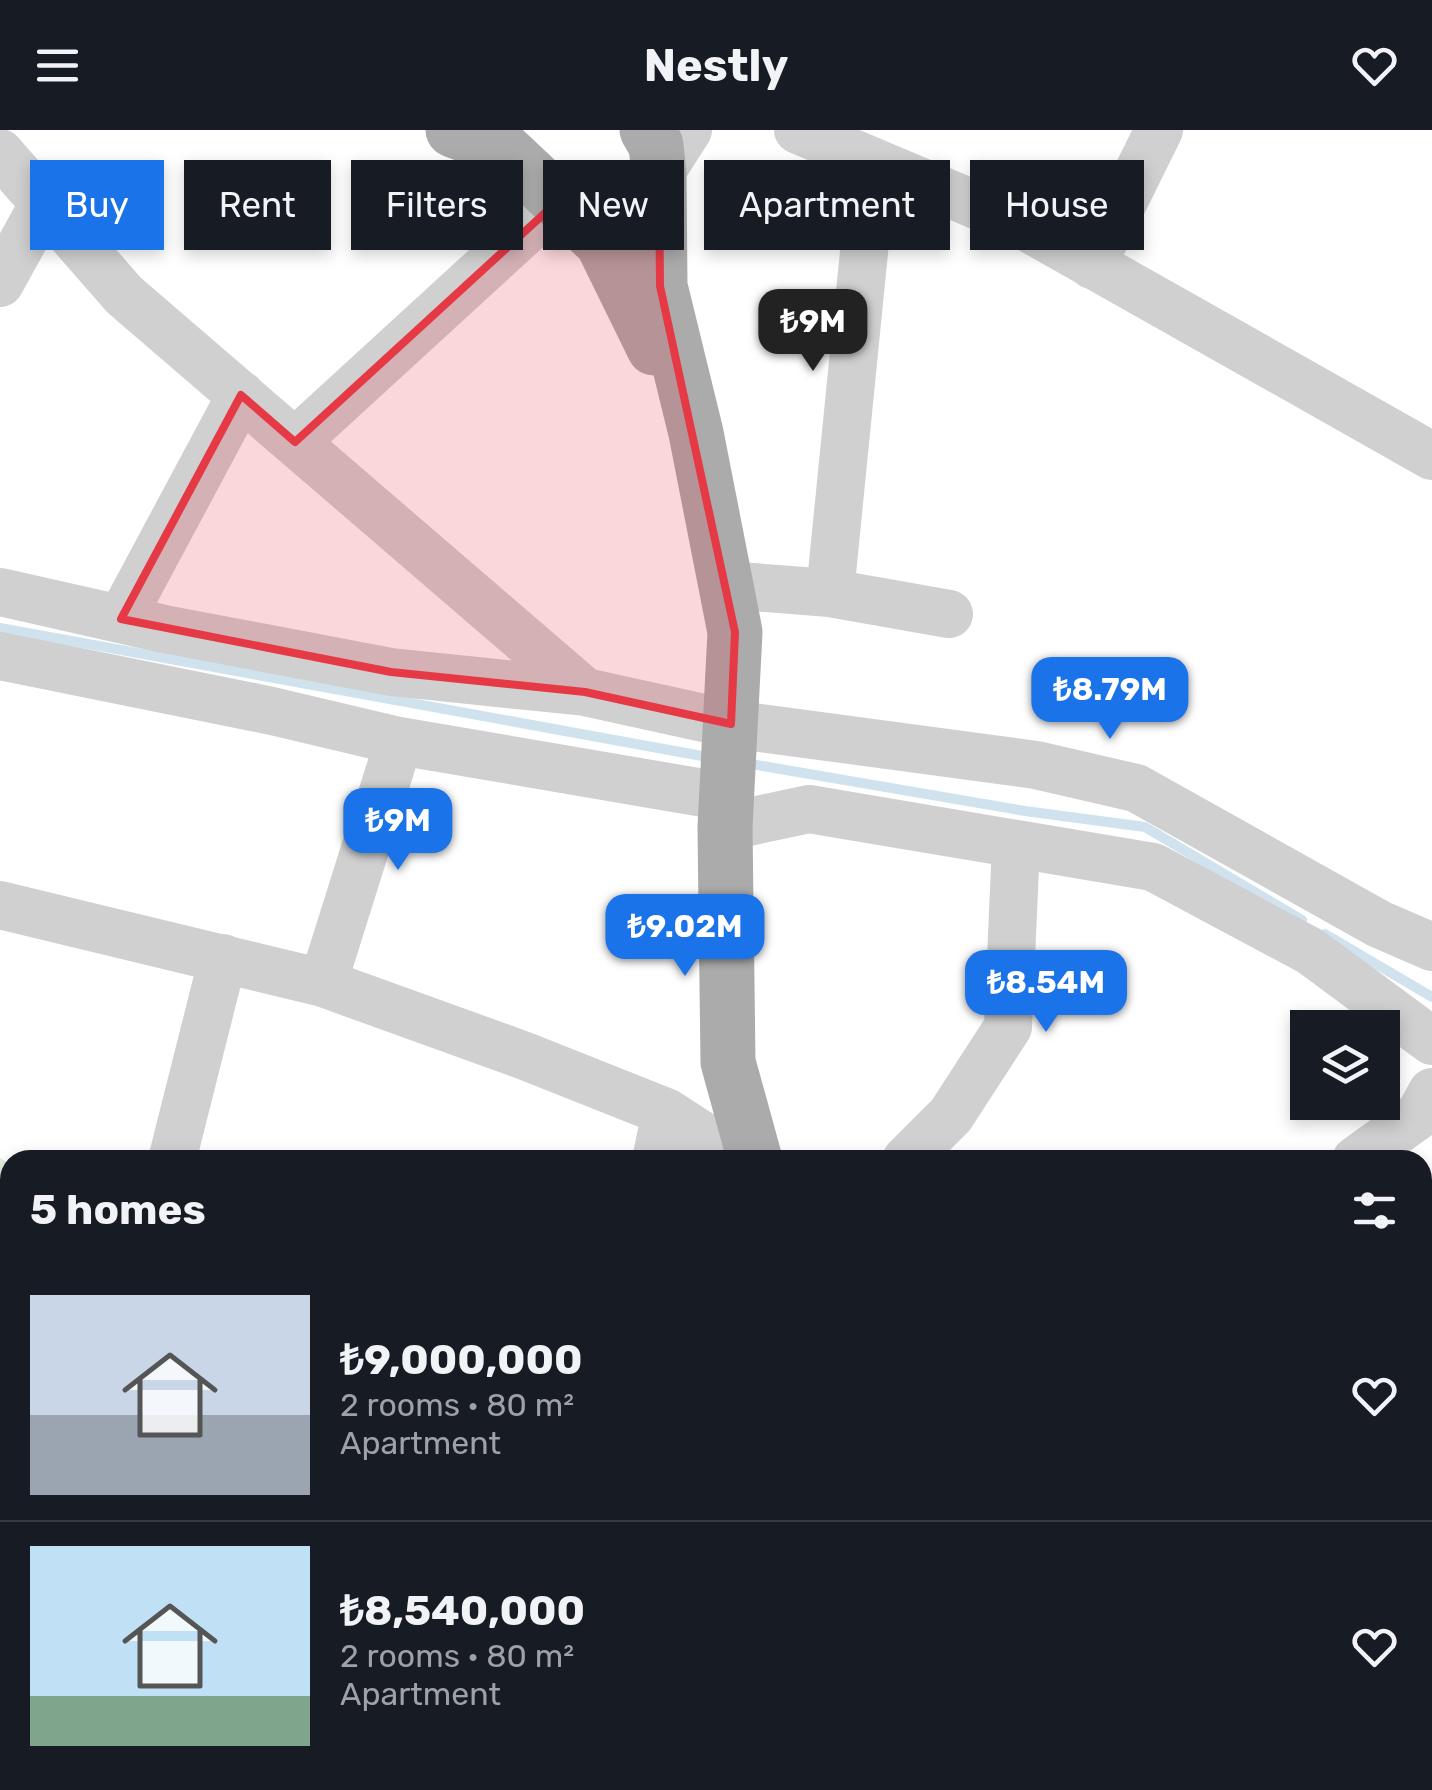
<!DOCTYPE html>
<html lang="en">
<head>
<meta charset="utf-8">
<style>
  :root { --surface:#171b24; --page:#242831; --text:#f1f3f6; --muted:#9ea1a6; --line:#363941; --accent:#1a73e8 }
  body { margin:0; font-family:Rubik,sans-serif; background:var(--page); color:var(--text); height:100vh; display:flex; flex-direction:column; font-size:38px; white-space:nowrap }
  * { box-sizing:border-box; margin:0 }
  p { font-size:32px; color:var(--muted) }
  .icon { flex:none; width:55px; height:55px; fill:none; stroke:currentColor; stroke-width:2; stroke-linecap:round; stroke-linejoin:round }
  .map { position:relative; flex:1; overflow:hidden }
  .drawer { position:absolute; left:0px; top:1020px; width:1432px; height:640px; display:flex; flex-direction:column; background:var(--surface); border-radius:30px 30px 0 0; box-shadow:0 5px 15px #0003 }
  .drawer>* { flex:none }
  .banner { position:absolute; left:30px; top:30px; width:1372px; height:90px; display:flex; gap:20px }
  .tools { position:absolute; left:1290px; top:880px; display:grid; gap:20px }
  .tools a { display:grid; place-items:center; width:110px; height:110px; border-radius:0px; background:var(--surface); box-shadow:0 5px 15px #0003; font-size:50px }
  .price { position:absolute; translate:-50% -85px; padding:0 22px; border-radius:20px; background:var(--accent); color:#fff; font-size:32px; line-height:65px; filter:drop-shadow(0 2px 5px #0008) }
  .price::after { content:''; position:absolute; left:50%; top:60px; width:30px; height:22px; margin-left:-15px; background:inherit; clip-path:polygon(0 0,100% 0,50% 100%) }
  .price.current { background:#222; color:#fff }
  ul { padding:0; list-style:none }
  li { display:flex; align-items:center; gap:30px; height:250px; padding:0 30px }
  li+li { border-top:2px solid var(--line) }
  li span { display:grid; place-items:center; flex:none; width:280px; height:200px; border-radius:0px; color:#555 }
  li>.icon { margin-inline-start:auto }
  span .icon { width:120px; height:120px; fill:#fffc; stroke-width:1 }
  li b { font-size:42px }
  h2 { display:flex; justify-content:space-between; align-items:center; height:120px; padding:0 30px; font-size:42px }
  .chip { padding:0 35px; border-radius:0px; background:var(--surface); box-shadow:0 5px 15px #0003; font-size:35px; line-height:90px }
  .chip.current { background:var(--accent); color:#fff }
  header { display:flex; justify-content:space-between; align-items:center; height:130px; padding:0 30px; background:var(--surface); font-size:45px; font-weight:700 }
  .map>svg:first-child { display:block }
  .green { fill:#e6ecdf }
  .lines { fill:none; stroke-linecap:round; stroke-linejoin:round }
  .stream { stroke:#cfe2ee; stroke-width:10 }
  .minor { stroke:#d0d0d0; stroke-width:48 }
  .major { stroke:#ababab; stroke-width:55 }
  .marked { fill:#e63946; fill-opacity:0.2; stroke:#e63946; stroke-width:8; stroke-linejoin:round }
</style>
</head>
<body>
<header><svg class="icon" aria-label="menu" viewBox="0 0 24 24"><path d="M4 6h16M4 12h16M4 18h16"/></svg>Nestly<svg class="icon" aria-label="heart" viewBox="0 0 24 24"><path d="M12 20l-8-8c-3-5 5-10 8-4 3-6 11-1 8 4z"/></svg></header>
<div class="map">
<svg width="1432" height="1660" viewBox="0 0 1432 1660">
  <rect width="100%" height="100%" fill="#fff"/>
  <path class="green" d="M0 1028 10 1034V1640L0 1646Z"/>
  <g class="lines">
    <path class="stream" d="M0 498 713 628
      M745 633 1025 681 1145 697 1302 790
      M1325 804 1432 867"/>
    <path class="minor" d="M798 0 1021 94 1432 326
      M0 23 124 165 585 562 731 594 1036 635 1136 658 1379 794 1432 817
      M602 112 659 45 688 0
      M1092 135 1159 0
      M0 153 44 73
      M295 312 558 71
      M726 455 830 463 949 484
      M0 462 164 499 391 542 585 562
      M830 463 873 32
      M121 489 241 265
      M0 526 272 581 399 611 727 667
      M725 697 809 679 1153 737 1310 821 1432 911
      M0 775 323 853 525 926 666 982 740 1030
      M323 853 399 611
      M172 1030 223 828
      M656 1030 666 982
      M906 1030 951 985 1008 897 1016 714
      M1356 1030 1420 984 1432 962
      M784 1650 791 1660
      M356 1660 359 1650
      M542 1660 545 1650
      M1134 1660 1138 1650
      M1402 1660 1407 1650"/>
    <path class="major" d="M453 0 503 19 602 112 654 218
      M647 0 656 15 659 45 660 156 696 303 735 502 725 697 728 932 755 1030
      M1422 1583 1432 1589"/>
  </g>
  <path class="marked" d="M659 45 660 156 735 502 731 594 585 562 391 542 121 489 241 265 295 312 558 71 602 112Z"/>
</svg>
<div class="tools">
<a><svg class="icon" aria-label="layers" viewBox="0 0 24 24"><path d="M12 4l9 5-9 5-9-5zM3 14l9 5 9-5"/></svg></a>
</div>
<b class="price current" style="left:813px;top:244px">₺9M</b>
<b class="price" style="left:1110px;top:612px">₺8.79M</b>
<b class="price" style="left:398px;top:743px">₺9M</b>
<b class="price" style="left:685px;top:849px">₺9.02M</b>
<b class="price" style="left:1046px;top:905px">₺8.54M</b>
<div class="banner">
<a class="chip current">Buy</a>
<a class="chip">Rent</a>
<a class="chip">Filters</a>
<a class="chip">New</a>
<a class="chip">Apartment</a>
<a class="chip">House</a>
</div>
<section class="drawer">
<h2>5 homes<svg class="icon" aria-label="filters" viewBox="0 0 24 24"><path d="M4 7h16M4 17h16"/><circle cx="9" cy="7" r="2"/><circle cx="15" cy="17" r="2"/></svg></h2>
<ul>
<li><span style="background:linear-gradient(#c9d6e8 60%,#9aa5b1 0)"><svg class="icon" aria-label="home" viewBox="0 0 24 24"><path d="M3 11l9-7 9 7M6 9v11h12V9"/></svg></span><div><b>₺9,000,000</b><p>2 rooms · 80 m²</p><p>Apartment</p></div><svg class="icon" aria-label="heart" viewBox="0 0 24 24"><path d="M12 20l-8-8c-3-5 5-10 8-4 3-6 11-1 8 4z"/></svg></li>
<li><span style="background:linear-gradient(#bfe0f5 75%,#7fa58c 0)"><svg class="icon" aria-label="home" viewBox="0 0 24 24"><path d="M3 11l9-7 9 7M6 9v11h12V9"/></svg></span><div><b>₺8,540,000</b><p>2 rooms · 80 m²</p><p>Apartment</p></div><svg class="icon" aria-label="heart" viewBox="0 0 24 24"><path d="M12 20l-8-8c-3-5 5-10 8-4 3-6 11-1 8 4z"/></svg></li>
</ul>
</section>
</div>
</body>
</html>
